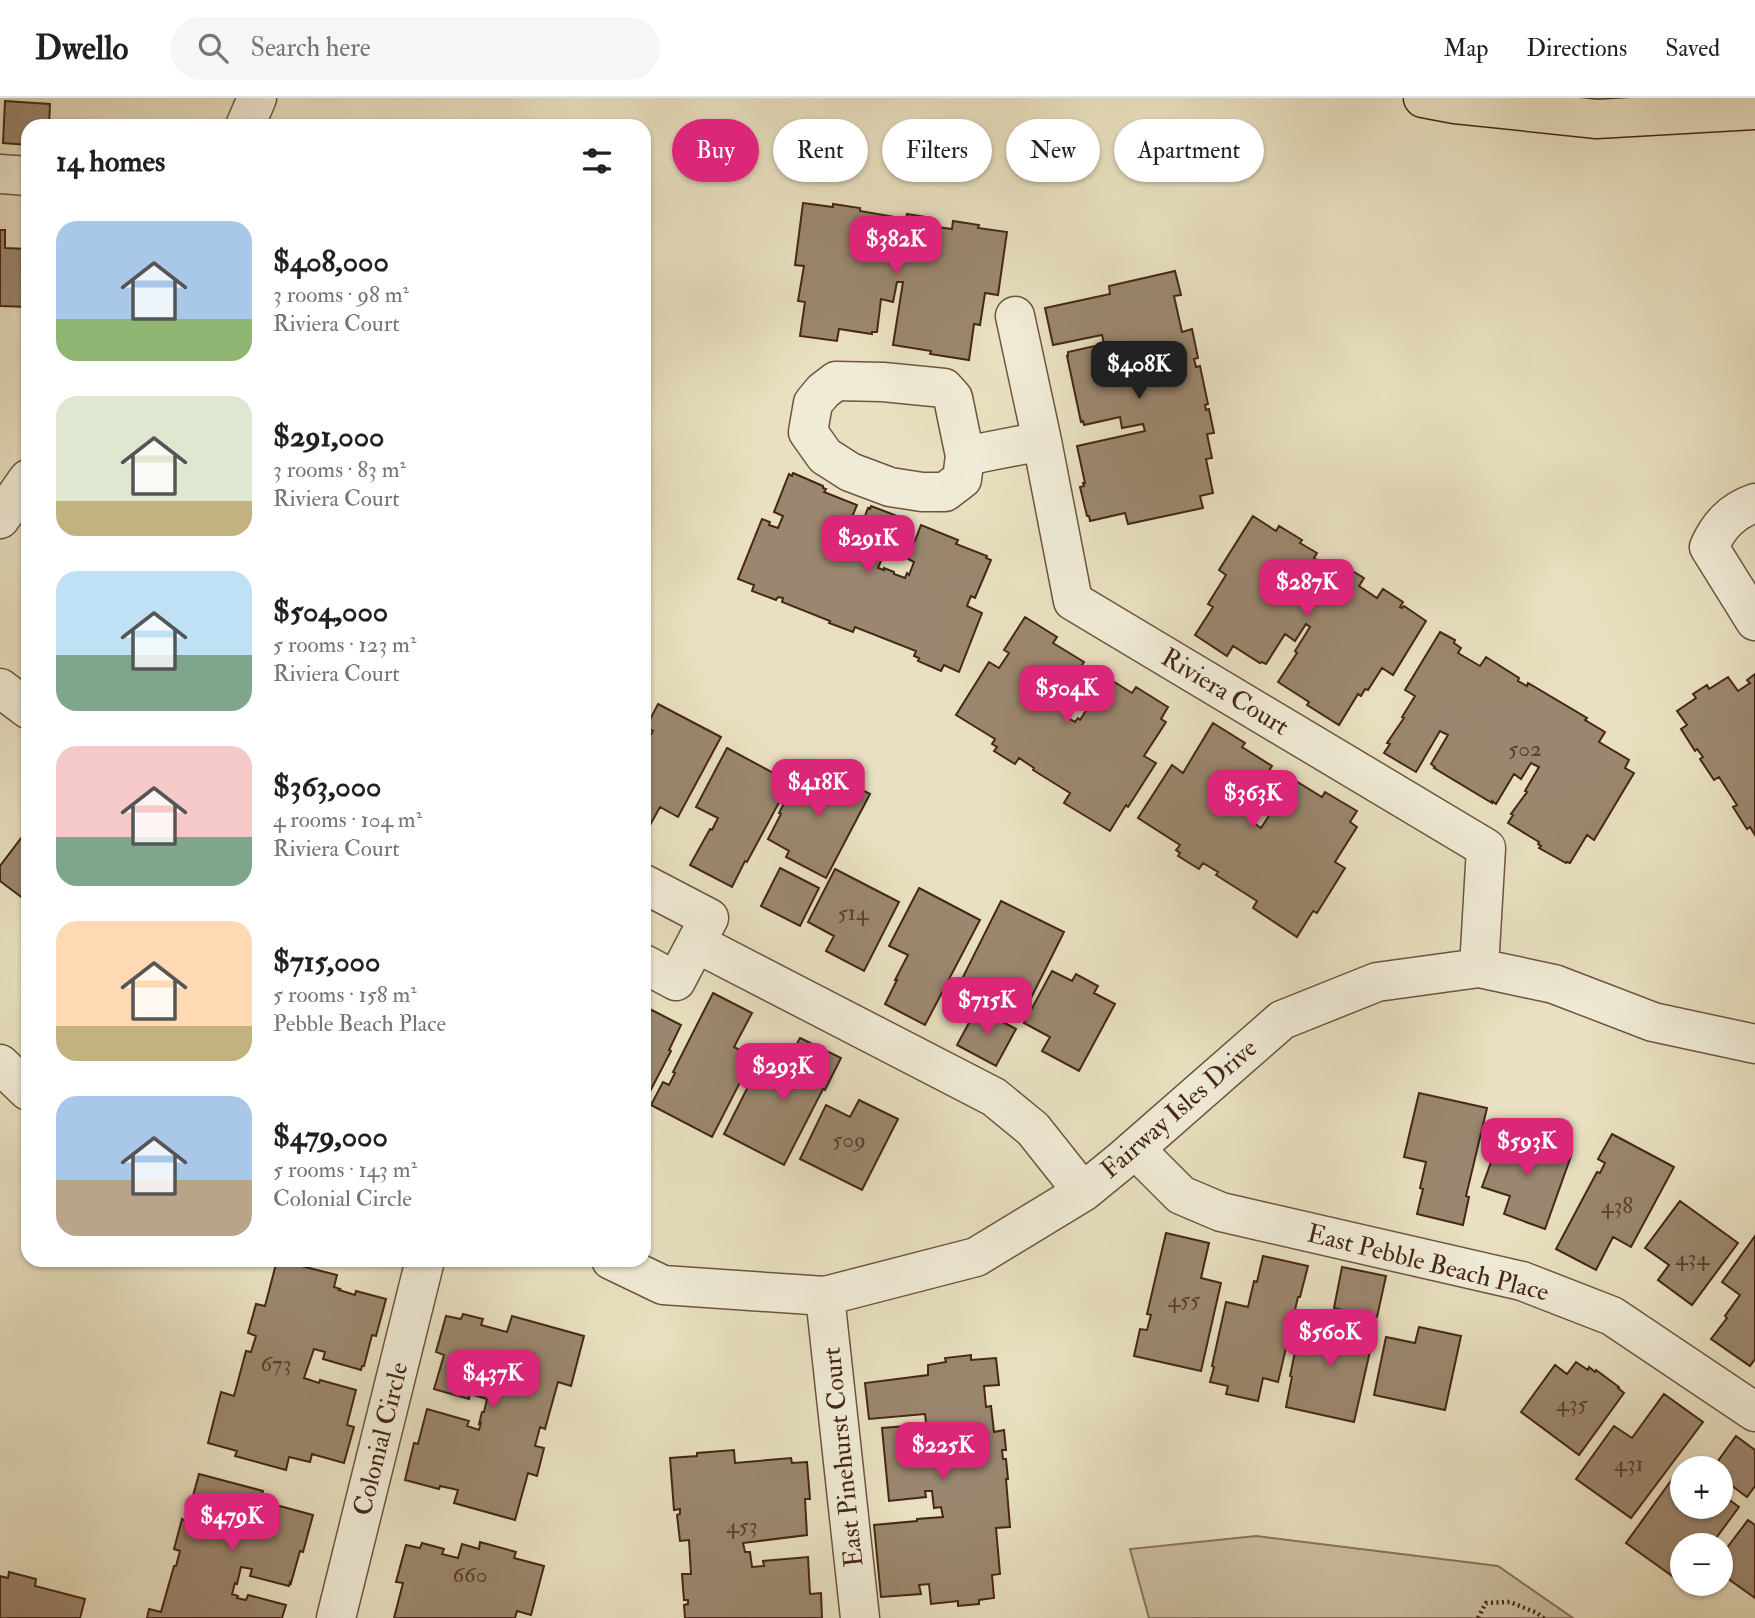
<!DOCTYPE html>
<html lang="en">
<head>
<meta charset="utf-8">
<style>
  :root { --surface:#fff; --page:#f6f6f6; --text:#202124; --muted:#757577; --line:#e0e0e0; --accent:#db2777 }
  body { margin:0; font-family:"IM FELL Double Pica",serif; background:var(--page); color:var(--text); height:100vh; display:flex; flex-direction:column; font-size:26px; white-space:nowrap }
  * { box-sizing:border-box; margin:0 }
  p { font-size:23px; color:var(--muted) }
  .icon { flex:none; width:38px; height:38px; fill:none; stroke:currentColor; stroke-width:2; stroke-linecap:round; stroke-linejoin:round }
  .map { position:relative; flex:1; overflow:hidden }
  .side { position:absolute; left:21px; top:21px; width:630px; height:1148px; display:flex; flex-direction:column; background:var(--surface); border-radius:21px; box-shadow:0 2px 5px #0004 }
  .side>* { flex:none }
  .guide { position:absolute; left:672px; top:21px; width:665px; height:63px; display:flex; gap:14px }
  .fabs { position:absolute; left:1670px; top:1358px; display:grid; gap:14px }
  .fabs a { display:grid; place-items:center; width:63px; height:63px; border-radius:50%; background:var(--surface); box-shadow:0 2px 5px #0004; font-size:35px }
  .price { position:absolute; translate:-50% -60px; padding:0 16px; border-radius:14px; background:var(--accent); color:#fff; font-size:23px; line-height:46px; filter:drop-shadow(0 2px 4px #0008) }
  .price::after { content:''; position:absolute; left:50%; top:42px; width:21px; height:16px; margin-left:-10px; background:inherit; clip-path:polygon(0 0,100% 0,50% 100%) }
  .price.selected { background:#222; color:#fff }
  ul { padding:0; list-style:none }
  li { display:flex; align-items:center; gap:21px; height:175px; padding:0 35px }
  li span { display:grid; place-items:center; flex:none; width:196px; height:140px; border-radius:21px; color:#555 }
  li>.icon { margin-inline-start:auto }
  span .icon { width:84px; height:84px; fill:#fffc; stroke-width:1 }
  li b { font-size:30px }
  h2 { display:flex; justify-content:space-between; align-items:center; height:84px; padding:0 35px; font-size:30px }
  .pill { padding:0 24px; border-radius:32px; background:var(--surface); box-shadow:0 2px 5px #0004; font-size:24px; line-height:63px }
  .pill.selected { background:var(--accent); color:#fff }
  header { display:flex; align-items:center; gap:42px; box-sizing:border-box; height:98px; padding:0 35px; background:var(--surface); border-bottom:2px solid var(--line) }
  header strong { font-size:33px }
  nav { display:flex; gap:38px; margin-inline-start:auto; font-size:24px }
  .search { width:490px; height:63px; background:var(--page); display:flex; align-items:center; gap:18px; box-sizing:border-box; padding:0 24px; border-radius:38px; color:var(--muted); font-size:26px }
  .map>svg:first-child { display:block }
  .green { fill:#cdc0a3; stroke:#8a735d; stroke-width:2 }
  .building { fill:#9b876f; stroke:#472617; stroke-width:2 }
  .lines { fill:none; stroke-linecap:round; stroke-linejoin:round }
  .minor-casing { stroke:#6f5441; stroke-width:41 }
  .major-casing { stroke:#472617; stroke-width:41 }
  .path { stroke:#472617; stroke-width:4.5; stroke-dasharray:2 3.5; stroke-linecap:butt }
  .minor { stroke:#f0ebd6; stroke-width:38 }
  .major { stroke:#e8e0c0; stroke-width:38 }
  .labels { text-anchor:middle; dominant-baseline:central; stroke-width:5; stroke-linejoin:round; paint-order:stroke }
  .number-label { font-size:23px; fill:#5c3e2d }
  .street-label { font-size:26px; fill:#472617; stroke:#f0ebd6 }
</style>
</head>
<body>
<header>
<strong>Dwello</strong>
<div class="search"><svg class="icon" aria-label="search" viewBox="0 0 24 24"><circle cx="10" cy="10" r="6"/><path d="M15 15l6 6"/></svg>Search here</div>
<nav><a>Map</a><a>Directions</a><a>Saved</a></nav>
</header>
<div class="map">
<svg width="1755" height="1520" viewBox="0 0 1755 1520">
  <rect width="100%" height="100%" fill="#e8e0c0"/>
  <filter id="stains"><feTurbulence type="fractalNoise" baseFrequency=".00286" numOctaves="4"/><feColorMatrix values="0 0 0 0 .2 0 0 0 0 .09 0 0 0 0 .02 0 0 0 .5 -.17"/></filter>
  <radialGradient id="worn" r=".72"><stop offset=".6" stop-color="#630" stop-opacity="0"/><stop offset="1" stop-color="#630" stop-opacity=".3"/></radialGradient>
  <path class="green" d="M1256 1438 1498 1468 1573 1520H1149L1130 1451Z"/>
  <path class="building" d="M5 3 50 6 49 28H28V47L3 45Z
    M803 105 833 109V106L860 110V113L906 121 907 116 932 120 930 128 952 131 953 123 979 127 978 130 1007 134 998 197 985 195 980 227 974 226 969 262 930 256 931 253 893 247 903 184H897L893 204 881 201 877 234H872V236L839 231 837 243 800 238 805 204 798 203 804 168 795 167Z
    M0 132H5V150L28 151V209L0 208Z
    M1175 173 1181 197 1174 198 1182 234 1192 231 1198 260 1194 261 1196 269 1200 268 1208 306 1205 307 1206 312 1209 311 1214 335 1207 336 1212 360 1206 361 1213 395 1200 398 1203 410 1128 426 1125 415 1090 423 1089 418H1087L1080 389 1084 388 1083 385H1085L1077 348 1145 333 1143 326 1122 330 1120 319 1084 327 1083 323 1081 324 1067 258H1068V254L1104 246 1102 237 1053 247 1045 210 1110 196 1109 188Z
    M793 375 823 388V390L826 391 824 394 857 407 836 457 848 462 868 410 870 411 871 408 900 419 899 422 902 423 887 460 883 458 878 470 884 472V470L894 474V476L905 480 907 475 909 477 914 464 908 461 921 427 958 442 956 446 987 458 986 460 991 462 975 500 971 498 967 508 982 515 959 574 944 567 941 573 918 563 919 560 914 558 916 553 855 529 853 534 829 525 830 523 782 504 783 500 778 499 776 502 752 493 754 487 738 481 762 421 770 424 769 427 778 430 783 418 774 414 789 376 792 378Z
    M1253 418 1276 433 1279 428 1302 442 1300 445 1317 455 1314 460 1335 473 1339 465 1364 480 1359 488 1377 500 1383 491 1403 504 1400 509 1402 510 1404 508 1426 523 1393 577 1382 570 1368 592 1365 591 1361 598 1358 596 1339 627 1307 607 1309 604 1278 584 1297 555 1295 553 1310 529 1306 526 1295 543 1285 536 1266 566 1262 564 1260 565 1233 548 1227 558 1195 537 1213 509 1208 506 1226 477 1219 472Z
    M1025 519 1057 539 1053 545 1084 564 1062 599 1058 597 1052 607 1066 615 1064 618 1075 624 1078 620 1080 622 1087 611 1080 606 1100 575 1132 595 1136 589 1168 609 1161 621 1166 624 1144 658 1156 665 1128 709 1126 707 1110 733 1064 705 1070 695 1033 672 1034 670 1019 660 1015 666 994 653 997 649 992 646 995 641 956 617 989 564 999 570 1009 555 1004 552Z
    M1440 534 1455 542 1454 545 1461 550 1458 555 1480 568 1486 559 1519 580 1518 583 1527 588 1528 585 1587 620 1585 622 1605 634 1599 644 1629 662 1625 670 1634 675 1594 742 1587 737 1570 765 1567 764 1566 765 1539 750 1541 748 1538 746 1539 744 1508 725 1513 717 1511 716 1527 694 1525 693 1539 669 1531 665 1521 681 1514 676 1496 706 1492 703V705L1434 670 1435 669 1431 666 1448 637 1440 633 1416 674 1384 655 1390 646 1387 645 1404 620 1402 619 1415 598 1405 592Z
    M1755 576V737L1750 729 1747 731 1733 709 1737 707 1719 679 1714 682 1700 661 1703 659 1697 651 1695 653 1681 631 1687 627 1677 613 1696 600 1693 596 1707 587 1709 591 1728 579 1738 593 1750 585 1747 582Z
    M658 606 721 639 678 719 660 709 644 738V643L645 641 648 642 653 633 646 629Z
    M1213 625 1245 645 1242 649 1272 668 1249 705 1243 701 1237 712 1243 716 1245 713 1254 719 1251 723 1261 730 1272 713 1270 712 1291 680 1322 699 1325 694 1357 713 1350 724 1357 729 1335 764 1345 770 1317 815 1313 813 1297 839 1253 810 1257 803 1216 777 1218 774 1203 765 1199 771 1178 758 1180 755 1176 752 1180 747 1138 720 1172 667 1183 675Z
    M727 650 790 684 747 764 745 763 732 789 690 767 710 731 712 732 718 720 696 709Z
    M808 664 870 696 826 780 786 759 789 753 768 741 781 716 779 715 793 688 795 689Z
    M28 731V804L0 783V768Z
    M780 770 819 790 800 828 761 808Z
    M835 771 899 804 864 873 826 853 834 838 808 824Z
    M919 790 980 822 925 927 885 906 897 882H895L908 857 889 848Z
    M1001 803 1064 834 1021 920 981 900 985 893 962 881Z
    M1052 873 1072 883 1076 876 1098 888 1094 895 1115 906 1079 973 1042 953 1050 939 1024 925Z
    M713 895 752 915 734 949 753 959 712 1039 651 1007 663 984 669 987 675 975 673 974Z
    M644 908 681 927 669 952 671 953 644 1005Z
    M977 910 1016 931 996 968 957 947Z
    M800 940 841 960 825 992 823 991 784 1067 724 1036 754 977 773 988Z
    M1419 995 1487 1010 1466 1098 1469 1099 1463 1127 1417 1116 1423 1091 1420 1090 1426 1064 1404 1059Z
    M859 1002 898 1021 862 1092 800 1061 826 1007 850 1019Z
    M1502 1034 1571 1058 1545 1131 1504 1116 1510 1098 1482 1089Z
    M1612 1036 1674 1069 1631 1149 1613 1139 1596 1172 1556 1151 1597 1074 1600 1075 1605 1065 1598 1061Z
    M1680 1103 1738 1145 1692 1207 1658 1182 1669 1167 1645 1150Z
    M1166 1135 1209 1145 1201 1180 1221 1185 1201 1273 1134 1258 1140 1231 1147 1232 1151 1217 1147 1216Z
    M1755 1138V1261L1750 1268 1711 1241 1727 1220 1725 1218 1740 1197 1722 1184Z
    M1263 1158 1308 1168 1300 1199H1298L1278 1284 1263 1280 1258 1303 1226 1296 1228 1288 1210 1284 1214 1269 1212 1268 1226 1204 1248 1209 1254 1183 1257 1184Z
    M277 1162 337 1177 334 1189 340 1191 339 1192 355 1197 356 1193 386 1201 376 1238 372 1237 364 1268H362L361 1272 323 1261 325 1254 314 1251 304 1280 319 1285 320 1282 356 1292 347 1327 354 1329 344 1365 312 1356 310 1364 289 1359 286 1372 235 1358 237 1353 208 1345 221 1294 234 1298 246 1253 251 1254 256 1238 248 1235 256 1206 265 1208Z
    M1342 1169 1386 1178 1377 1219 1334 1210Z
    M463 1216 483 1221 481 1227 507 1234 512 1218 584 1238 571 1288 558 1284 545 1331 540 1329 535 1348 544 1350 537 1378 528 1375 515 1422 454 1405 458 1392 440 1388 439 1391 405 1382 414 1345 418 1346 427 1311 469 1323 467 1328 479 1332 481 1325 479 1326 482 1314H484L487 1301 470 1296 469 1301 434 1291 444 1257 436 1254 446 1218 461 1221Z
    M1330 1220 1375 1231 1354 1324 1286 1309 1292 1279 1290 1278 1295 1254 1297 1255 1304 1222 1329 1228Z
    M1419 1229 1461 1238 1445 1312 1374 1297 1386 1239 1415 1245Z
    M971 1257V1262L996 1260 999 1287 984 1288 986 1309 991 1308 994 1334 1004 1332 1006 1352H1002L1003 1361H1006L1008 1381H1006L1010 1429 996 1430 1000 1476 992 1477 994 1500 979 1502V1506L958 1508V1503L931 1506 929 1486 919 1487 921 1496 881 1499 874 1427 917 1423V1421L943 1419 941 1409 934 1410 932 1393H925L926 1399 889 1403 882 1330 919 1327 920 1335 927 1334 925 1316 869 1321 865 1285 928 1277V1267L946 1264 945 1260Z
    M1576 1264 1588 1272 1589 1269 1595 1274 1596 1272 1619 1289 1618 1290 1624 1295 1579 1357 1521 1314 1555 1267 1567 1276Z
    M1664 1296 1703 1324 1631 1420 1576 1381 1614 1328 1632 1340Z
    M1736 1338 1755 1352V1388L1747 1399 1720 1379V1370H1713Z
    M734 1352 735 1365 791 1360 792 1365 807 1364 810 1401H805L807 1437 743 1445 745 1454H750L752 1469 764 1468 763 1463 808 1459 810 1496 821 1495 822 1520H685L684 1507 688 1506V1502H684L682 1476H691L689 1442 680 1443 677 1417 680 1416V1411L674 1412 670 1360 697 1358V1355Z
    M1678 1373 1682 1376V1409H1720V1395L1739 1409 1711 1447H1682V1485L1626 1445Z
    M199 1376 263 1393 259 1407 275 1411 276 1407 313 1417 303 1454 300 1453 291 1485 290 1484 289 1488 250 1478 252 1471 241 1469 237 1486 235 1485 232 1496 238 1498 237 1500 246 1502 248 1497 286 1507 282 1520H147L149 1511 161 1514 174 1468H176L180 1453 174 1451 182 1421 186 1423Z
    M1748 1422 1755 1427V1500L1720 1475V1459Z
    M480 1444 516 1454 514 1460 544 1468 531 1517 517 1513 515 1520H394L403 1485 396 1484 406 1447 420 1450 422 1445 444 1451 442 1456 458 1460 462 1446 479 1451Z
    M9 1474 36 1481 35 1488 85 1501 80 1520H0V1478L8 1480Z"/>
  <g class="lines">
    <defs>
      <path id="minor" d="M245 28 257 0
        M0 76 28 78
        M1015 218 1042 343 1073 503 1486 750 1479 870
        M965 358 953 300 944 290 883 284 836 283 823 293 813 305 808 334 825 358 850 374 890 389 922 394H945L962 381 965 358 1042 343
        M1755 405C1732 413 1719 427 1709 449L1755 523
        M0 421 28 381
        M0 590 28 611
        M644 786 709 820 676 883 644 866
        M696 845 994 999 1033 1031 1083 1094
        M0 966 28 993
        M1135 1051 1181 1097 1221 1114 1522 1183 1612 1218 1755 1314
        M611 1162 663 1187 825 1198 976 1159 1083 1094 1121 1063 1282 922 1377 884 1479 870 1554 886 1653 924 1755 946
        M825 1198 860 1520
        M336 1520 425 1162"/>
      <path id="major" d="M1423 0 1455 6 1597 21 1755 12"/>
    </defs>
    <use href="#minor" class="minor-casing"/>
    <use href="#major" class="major-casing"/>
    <path class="path" d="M1478 1520 1486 1505 1510 1504 1537 1515 1544 1520"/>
    <use href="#minor" class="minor"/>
    <use href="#major" class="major"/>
  </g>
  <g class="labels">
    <g class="number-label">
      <text x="1525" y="650">502</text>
      <text x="853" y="814">514</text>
      <text x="849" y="1041">509</text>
      <text x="1617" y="1107">438</text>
      <text x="1692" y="1159">434</text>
      <text x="1184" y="1201">455</text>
      <text x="276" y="1265">673</text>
      <text x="1572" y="1305">435</text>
      <text x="1629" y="1365">431</text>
      <text x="742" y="1427">453</text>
      <text x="470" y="1476">660</text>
    </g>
    <g class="street-label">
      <text transform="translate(1225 594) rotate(31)">Riviera Court</text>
      <text transform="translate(1179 1011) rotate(-41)">Fairway Isles Drive</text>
      <text transform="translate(1428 1165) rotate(14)">East Pebble Beach Place</text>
      <text transform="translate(381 1341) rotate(-76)">Colonial Circle</text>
      <text transform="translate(843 1359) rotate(-96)">East Pinehurst Court</text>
    </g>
  </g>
  <rect width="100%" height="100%" filter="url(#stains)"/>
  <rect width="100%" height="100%" fill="url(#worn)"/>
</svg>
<div class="fabs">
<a>+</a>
<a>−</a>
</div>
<b class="price" style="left:896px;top:178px">$382K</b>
<b class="price selected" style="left:1139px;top:303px">$408K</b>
<b class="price" style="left:868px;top:477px">$291K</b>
<b class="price" style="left:1307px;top:521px">$287K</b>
<b class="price" style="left:1067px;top:627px">$504K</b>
<b class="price" style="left:818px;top:721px">$418K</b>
<b class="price" style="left:1253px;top:732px">$363K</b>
<b class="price" style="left:987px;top:939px">$715K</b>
<b class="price" style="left:783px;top:1005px">$293K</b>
<b class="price" style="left:1527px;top:1080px">$593K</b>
<b class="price" style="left:1330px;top:1271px">$560K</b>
<b class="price" style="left:493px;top:1312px">$437K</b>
<b class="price" style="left:943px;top:1384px">$225K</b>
<b class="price" style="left:232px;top:1455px">$479K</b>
<div class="guide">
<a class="pill selected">Buy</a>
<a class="pill">Rent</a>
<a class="pill">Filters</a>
<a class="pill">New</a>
<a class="pill">Apartment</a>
</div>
<section class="side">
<h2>14 homes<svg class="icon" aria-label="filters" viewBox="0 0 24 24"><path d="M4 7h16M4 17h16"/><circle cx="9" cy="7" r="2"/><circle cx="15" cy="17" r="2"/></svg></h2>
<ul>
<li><span style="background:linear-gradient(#a9c7e8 70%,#8fb573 0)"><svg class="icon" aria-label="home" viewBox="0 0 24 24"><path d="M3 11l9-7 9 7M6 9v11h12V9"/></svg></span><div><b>$408,000</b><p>3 rooms · 98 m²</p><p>Riviera Court</p></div></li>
<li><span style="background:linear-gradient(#dfe7d0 75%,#c2b280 0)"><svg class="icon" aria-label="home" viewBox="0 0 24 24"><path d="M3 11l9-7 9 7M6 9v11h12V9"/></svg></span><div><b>$291,000</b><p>3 rooms · 83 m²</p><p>Riviera Court</p></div></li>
<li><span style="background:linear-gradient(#bfe0f5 60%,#7fa58c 0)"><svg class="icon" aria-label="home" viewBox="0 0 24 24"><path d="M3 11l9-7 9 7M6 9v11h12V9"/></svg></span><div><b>$504,000</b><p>5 rooms · 123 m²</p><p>Riviera Court</p></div></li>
<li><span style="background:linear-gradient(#f6c9c9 65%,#7fa58c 0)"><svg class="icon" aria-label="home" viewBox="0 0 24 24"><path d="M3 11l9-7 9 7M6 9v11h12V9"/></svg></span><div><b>$363,000</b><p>4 rooms · 104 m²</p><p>Riviera Court</p></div></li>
<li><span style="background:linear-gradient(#ffd9b3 75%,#c2b280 0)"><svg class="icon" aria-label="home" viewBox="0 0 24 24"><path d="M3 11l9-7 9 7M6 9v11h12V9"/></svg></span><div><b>$715,000</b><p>5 rooms · 158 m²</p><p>Pebble Beach Place</p></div></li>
<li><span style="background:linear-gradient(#a9c7e8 60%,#b9a48a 0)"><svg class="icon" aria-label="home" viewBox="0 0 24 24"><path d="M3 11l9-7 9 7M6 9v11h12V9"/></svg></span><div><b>$479,000</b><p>5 rooms · 143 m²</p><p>Colonial Circle</p></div></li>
</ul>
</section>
</div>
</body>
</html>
